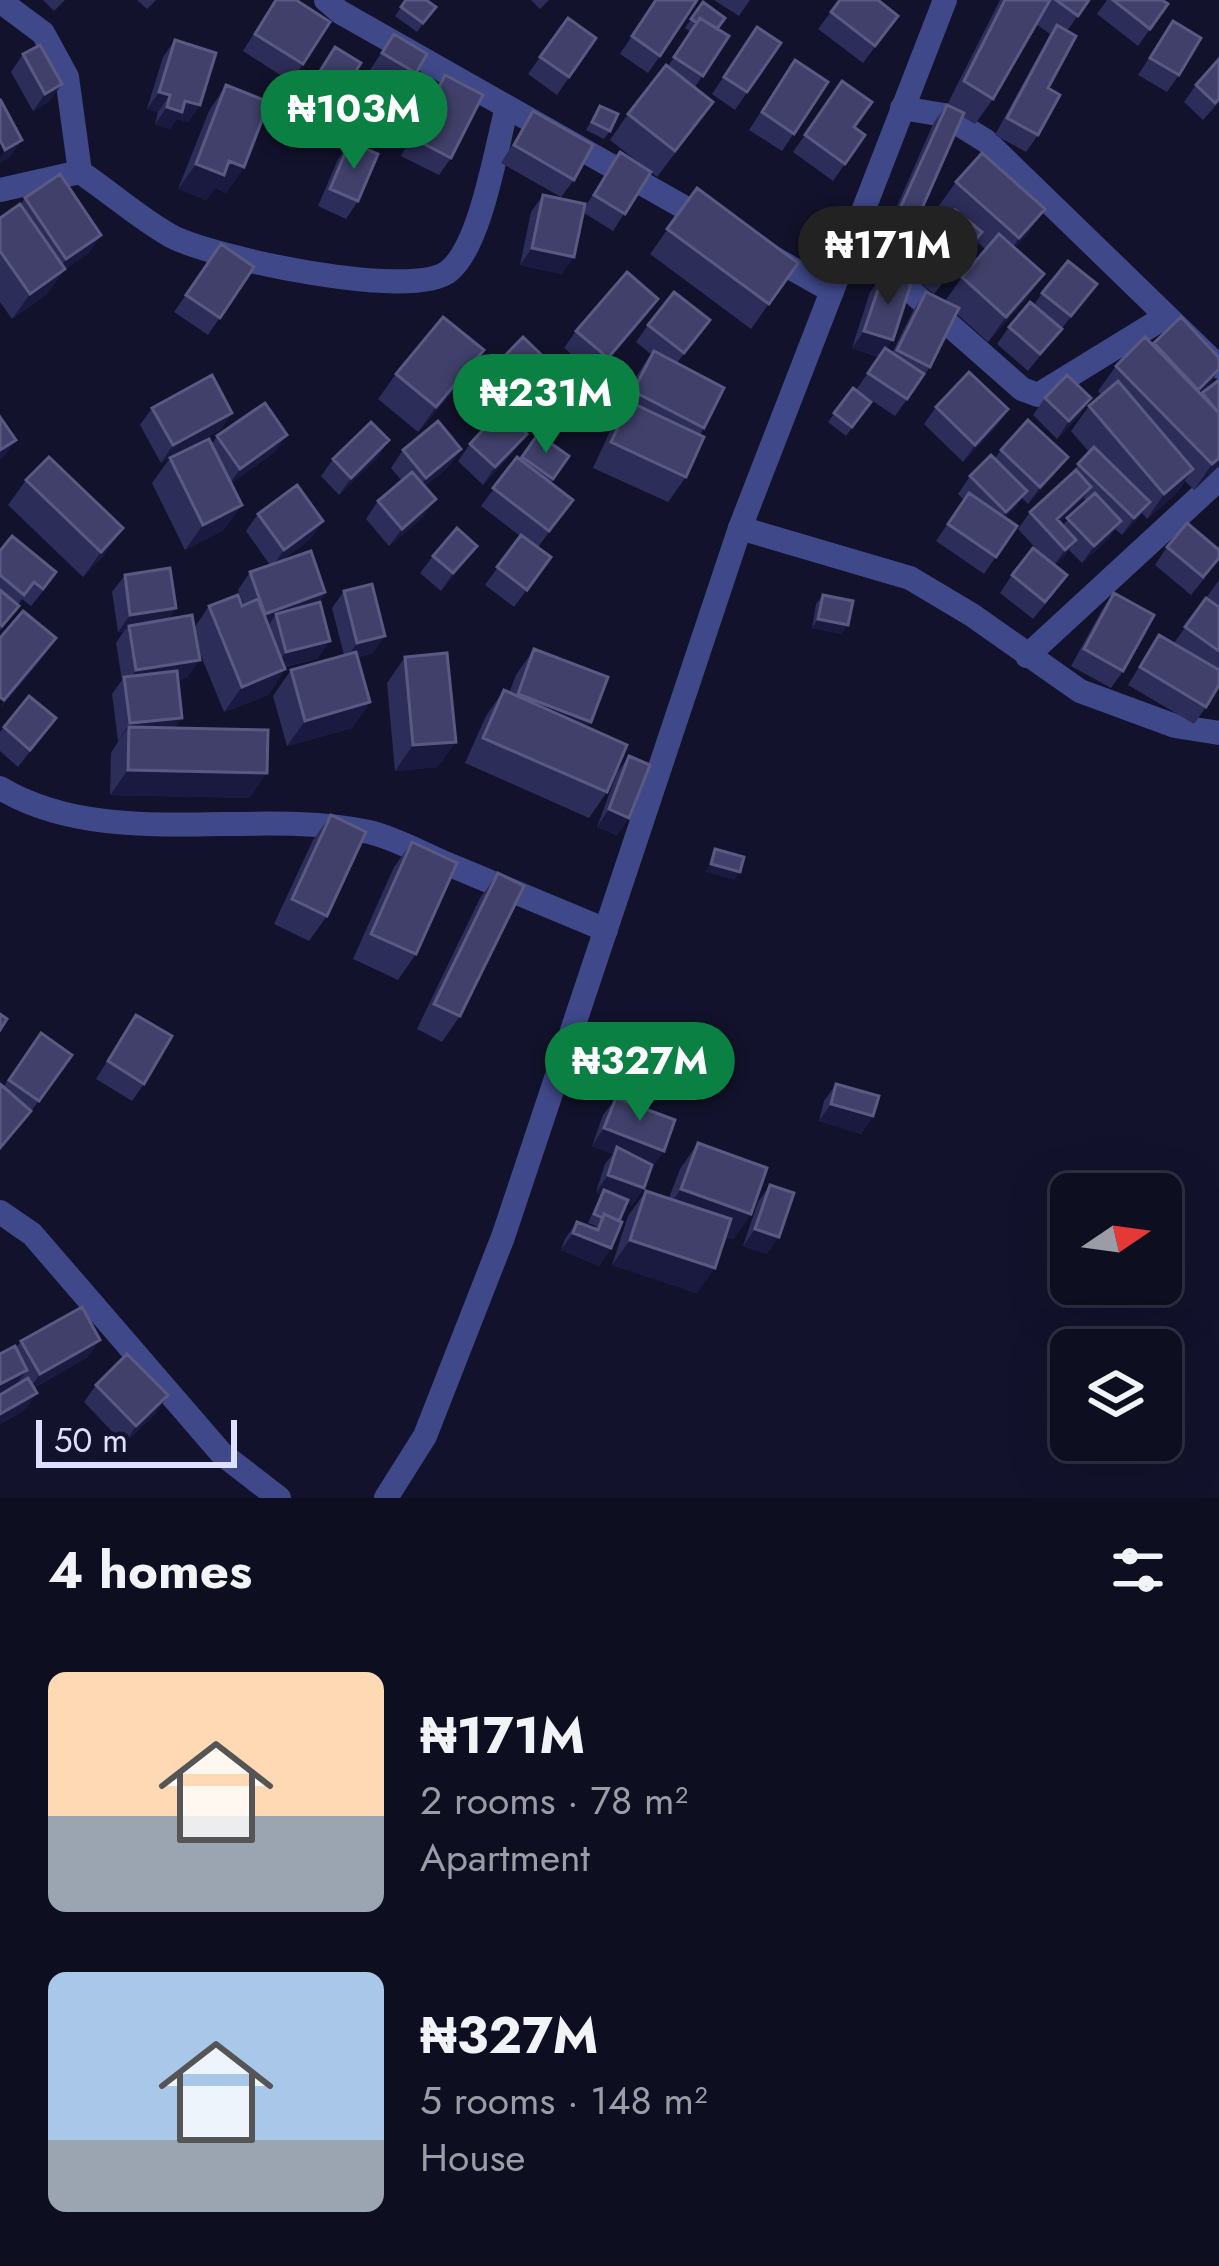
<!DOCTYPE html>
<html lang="en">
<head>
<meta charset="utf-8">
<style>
  :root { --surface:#0e0e21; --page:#17172a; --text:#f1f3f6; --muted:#9b9ca5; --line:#2e2e3f; --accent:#0b8043 }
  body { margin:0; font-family:Jost,sans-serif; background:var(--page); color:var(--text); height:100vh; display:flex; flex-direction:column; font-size:45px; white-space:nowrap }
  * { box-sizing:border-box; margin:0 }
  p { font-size:39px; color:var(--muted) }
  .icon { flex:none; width:66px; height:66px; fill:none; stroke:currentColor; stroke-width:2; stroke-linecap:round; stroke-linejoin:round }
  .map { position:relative; height:1498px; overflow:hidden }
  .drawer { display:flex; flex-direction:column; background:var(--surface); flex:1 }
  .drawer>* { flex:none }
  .needle { width:78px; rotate:77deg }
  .controls { position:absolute; left:1050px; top:1173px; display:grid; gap:24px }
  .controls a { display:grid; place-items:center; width:132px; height:132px; border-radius:18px; background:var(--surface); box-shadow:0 12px 48px #0002,0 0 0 3px var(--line); font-size:60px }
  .scale { position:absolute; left:36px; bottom:30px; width:201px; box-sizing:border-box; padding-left:12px; border:6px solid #dee0fe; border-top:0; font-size:33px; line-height:42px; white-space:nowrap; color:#dee0fe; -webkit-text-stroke:9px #12122c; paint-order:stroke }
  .price { position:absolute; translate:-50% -102px; padding:0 27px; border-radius:42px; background:var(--accent); color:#fff; font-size:39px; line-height:78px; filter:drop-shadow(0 3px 6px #0008) }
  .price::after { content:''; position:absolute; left:50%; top:72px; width:36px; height:27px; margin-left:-18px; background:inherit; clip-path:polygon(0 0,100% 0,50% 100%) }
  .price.active { background:#222; color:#fff }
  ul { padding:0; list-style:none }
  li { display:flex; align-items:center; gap:36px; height:300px; padding:0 48px }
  li span { display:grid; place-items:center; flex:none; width:336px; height:240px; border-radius:18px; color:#555 }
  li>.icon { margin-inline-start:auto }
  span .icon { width:144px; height:144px; fill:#fffc; stroke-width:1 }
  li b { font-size:51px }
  h2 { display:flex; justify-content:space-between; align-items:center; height:144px; padding:0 48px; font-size:51px }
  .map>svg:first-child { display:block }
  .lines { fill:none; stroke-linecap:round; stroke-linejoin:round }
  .minor { stroke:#3f498a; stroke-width:24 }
  .tertiary { stroke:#3f498a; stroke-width:24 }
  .wall { fill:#2d2d59; fill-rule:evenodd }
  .shaded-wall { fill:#1a1a40 }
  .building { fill:#40406b; stroke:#595982; stroke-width:3 }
</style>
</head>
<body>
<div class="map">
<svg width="1219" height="1498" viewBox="0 0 1219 1498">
  <rect width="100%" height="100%" fill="#12122c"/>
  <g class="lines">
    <path class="minor" d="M326 0 340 12 708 221
      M0 1 43 33 67 77 80 172
      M902 108 944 115 986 141 1219 367
      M0 190 80 172C110 192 139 218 171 236 212 258 413 301 449 271 481 245 496 148 507 107
      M770 256 832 291
      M913 293 1022 389 1038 395 1165 317
      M740 528 910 578 972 615 1080 691 1175 726 1219 733
      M1027 656 1219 479
      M0 788C107 852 252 807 369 832 395 838 421 853 445 863 499 885 552 908 606 930
      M0 1212 32 1234 222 1454 279 1498"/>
    <path class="tertiary" d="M386 1498 425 1436 503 1237 740 528 945 0"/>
  </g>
  <path class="wall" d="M43 0H65L54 11Z
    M137 0H156L147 9Z
    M275 0 303 64 291 82 243 51Z
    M406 0 436 7 417 32 395 16Z
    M531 0H549L540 9Z
    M655 0 660 56 648 73 620 54Z
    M714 0H750L739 16Z
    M840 0 898 16 863 63 818 29Z
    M1000 0H1089L1067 31 1048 88 1038 135 1026 152 995 135 1050 34 1036 24 993 99 975 124 963 117 916 222 904 239 886 231 934 122 947 105Z
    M1107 0H1162L1168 4 1138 46 1097 14Z
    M703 2 717 29 729 36 695 87V127L657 177 651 172 613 231 584 213 562 274 520 265 531 212 543 195 585 207 620 152 648 170 610 140 628 114 668 66 691 32 685 28Z
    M568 18 596 38 557 95 528 74Z
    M1173 21 1179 75 1167 92 1138 75Z
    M757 27 781 43 735 110 712 94Z
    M394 34 416 73 404 91 370 70Z
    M175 40 200 105 188 122 177 119 170 129 155 124 158 112 147 109 163 57Z
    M335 47 334 105 322 122 297 106Z
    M23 54 50 101 33 111 11 72Z
    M445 75 451 158 439 175 401 156 433 93Z
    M783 78 828 82 782 151 749 130Z
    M842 81 854 127 865 135 833 181 793 152Z
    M226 85 244 167 226 193 215 188 206 200 178 189 209 111Z
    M1196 85 1219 102 1203 120 1184 102Z
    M600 106 610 131 604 139 586 130Z
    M533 111 574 180 561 197 501 163Z
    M350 142 358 201 346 219 318 206 338 159Z
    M956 182 1045 209 1015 248 1044 274 1026 299 988 342 957 314 930 367 895 416 856 390 879 357 852 348 870 292 883 275 887 349 892 353 914 309 926 292 945 301 962 277 986 250 976 241 934 294 907 272 949 217 938 207Z
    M697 188 798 263 751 329 650 254Z
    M25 198 89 253 65 269 47 294 12 319 0 302V218L20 205Z
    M221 244 254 267 208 335 174 312Z
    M1097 284 1028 371 997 344 1009 327 1034 305 1042 293Z
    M658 299 646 316 596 375 564 348 576 331Z
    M1181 317 1212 381 1200 393 1219 466 1194 490 1185 481 1175 495 1147 519 1142 513 1122 535 1115 529 1109 538 1082 563 1069 550 1055 565V592L1033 619 1000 593 1012 575 1040 553 1018 529 1030 512 1070 475 1089 452 1071 431 1089 406 1102 395 1098 391 1116 366 1153 344ZM1084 498 1086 501 1063 525 1060 522Z
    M710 320 677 363 704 428 700 435 686 477 668 502 593 468 612 427 618 418 615 417 636 377 651 354 636 342 648 325Z
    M555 368 543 386 511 419 514 451 483 485 458 461 470 444 500 412 476 389 489 372Z
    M396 374 466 376 418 432 378 399Z
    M853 388 871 402 846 436 828 422Z
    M1045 398H1091L1079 416 1057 439 1033 415Z
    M936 407 1008 409 996 427 963 462 924 424Z
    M152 408 232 413 220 430 161 463 140 425Z
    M538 434 569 456 551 483 573 500 538 547 551 557 514 607 485 585 520 536 481 506 517 457 520 460Z
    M217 436 275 452 231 483 224 530 185 550 152 483 170 458 212 444Z
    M389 440 377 458 339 495 321 476 333 459Z
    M461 449 449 466 425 486 424 516 389 546 366 519 378 501 402 481 391 468 403 450Z
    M1001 450 1055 474 1028 504 1022 498 1005 518 1017 526 984 574 936 541 964 500 958 494 970 476 995 458Z
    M26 480 105 554 83 577 8 505Z
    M258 514 311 539 279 562 325 592 318 603V658L285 667V669L268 695 224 712 197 646 187 678 178 679 175 728 250 798 110 795 111 753 119 740 118 741 112 694 122 680 116 643 124 631 118 632 112 592 125 575 176 608 168 619 194 628 209 606 244 605 238 590 250 572 270 565 246 531Z
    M477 546 441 591 420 573 433 556Z
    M1167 547 1211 570 1191 595 1155 565Z
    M0 551 44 590 31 606 22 599 0 631Z
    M1219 580V667L1206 707 1194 724 1128 685 1159 635 1174 643Z
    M344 591 373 653 358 657 370 702 352 728 287 746 273 696 291 670 344 655 332 608Z
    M1114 593 1123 671 1111 688 1071 666 1102 610Z
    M823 595 842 634 812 628 816 604Z
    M534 649 591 722 587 727 607 792 589 818 465 763 486 716 504 690 509 693 516 675Z
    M405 657 438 767 395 771 387 683Z
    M29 696 56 718 18 767 0 751V732Z
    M629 756V818L617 835 597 827 617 773Z
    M331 815 327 916 309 941 274 924 313 840Z
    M412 842 416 954 398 980 353 959 394 867Z
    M498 873 460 1016 442 1042 417 1029 480 898Z
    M136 1015 144 1084 132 1101 96 1079Z
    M41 1033 72 1055 19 1128 3 1087Z
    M836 1084 873 1116 861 1134 819 1121 824 1101Z
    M616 1098 664 1151 651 1168 644 1188 632 1205 627 1203 619 1221 611 1248 599 1266 561 1250 565 1239 577 1222 594 1229 596 1226 588 1223 601 1194 596 1192 605 1164 613 1154 592 1146 603 1115Z
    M698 1143 751 1214 733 1239 725 1237 697 1293 612 1265 628 1216 646 1191 669 1198 680 1169Z
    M770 1185 767 1254 743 1246 758 1202Z
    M21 1341 88 1357 34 1388 25 1410 0 1424V1354L16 1348Z
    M96 1385 156 1413 124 1444 84 1402Z"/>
  <path class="shaded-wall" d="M62 84 50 101 33 111 45 94Z
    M159 92 170 95 158 112 147 109Z
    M185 101 200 105 188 122 177 119 170 129 155 124 167 107Z
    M22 140 10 157 0 163V157L5 150Z
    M229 161 244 167 226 193 215 188 206 200 178 189 196 164Z
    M1045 209 1027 235 1001 264 1019 238Z
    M101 235 89 253 54 277 66 259Z
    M532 248 574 257 562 274 520 265Z
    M65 269 47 294 12 319 30 294Z
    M1044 274 1026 299 988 342 1006 317Z
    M658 299 646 316 596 375 608 358Z
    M864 331 893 340 881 357 852 348Z
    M484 350 466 376 418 432 436 407Z
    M555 368 543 386 509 421 521 404Z
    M1219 369 1212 381 1186 407 1198 390Z
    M1091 398 1079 416 1057 439 1069 421Z
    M1008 409 996 427 963 462 975 445Z
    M232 413 220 430 161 463 173 445Z
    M527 434 514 451 483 485 495 467Z
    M287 435 275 452 228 486 240 469Z
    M16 440 3 458 0 460V450Z
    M389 440 377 458 339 495 351 478Z
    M461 449 449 466 414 495 426 478Z
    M1068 457 1055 474 1028 504 1040 487Z
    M1219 458V466L1194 490 1212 464Z
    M1193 469 1175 495 1147 519 1164 494Z
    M1091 487 1079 504 1049 533 1057 519Z
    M1027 491 1015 508 994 529 1006 512Z
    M436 499 424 516 389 546 402 529Z
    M1150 502 1138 519 1122 535 1134 518Z
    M242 505 224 530 185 550 203 525Z
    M323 521 311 539 272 567 284 550Z
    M1121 521 1109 538 1082 563 1094 546Z
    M123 528 105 554 83 577 101 552Z
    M1076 540 1064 557 1053 567 1065 550Z
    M477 546 465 563 441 591 453 573Z
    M325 592 313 609 276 614 268 626 253 631 265 614Z
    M176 608 164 625 129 626 124 631 118 632 130 615Z
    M818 619 848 625 842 634 812 628Z
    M385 636 373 653 345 660 357 643Z
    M56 638 38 664 0 709 4 700Z
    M330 641 318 658 274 669 286 652Z
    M200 660 187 678 124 688 136 670Z
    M285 669 268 695 224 712 242 687Z
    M518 694 591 722 573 747 500 719Z
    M370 702 352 728 287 746 305 721Z
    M182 718 170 735 129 727 118 741 130 723Z
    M456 742 438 767 395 771 413 745Z
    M128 770 267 773 250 798 110 795Z
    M609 809 629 818 617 835 597 827Z
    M711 864 740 872 734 880 705 872Z
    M831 1104 873 1116 861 1134 819 1121Z
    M604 1128 664 1151 652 1168 615 1154 617 1147 613 1154 592 1146Z
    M608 1175 644 1188 632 1205 602 1194 604 1190 601 1194 596 1192Z
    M681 1189 751 1214 733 1239 663 1214Z
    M755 1229 779 1237 767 1254 743 1246Z
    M573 1233 611 1248 599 1266 561 1250Z
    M630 1240 715 1268 697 1293 612 1265Z
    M100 1340 88 1357 28 1391 40 1374Z
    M27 1370 15 1387 0 1395V1384Z
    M37 1393 25 1410 0 1424V1414Z
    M168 1395 156 1413 124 1444 136 1426Z"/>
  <path class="building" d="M276 0H296L330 22 303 64 255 34Z
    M406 0H426L436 7 423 23 401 7Z
    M656 0H697L660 56 632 36Z
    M840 0H878L898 16 875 46 831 12Z
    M1005 0H1050L993 99 964 81Z
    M1056 0H1089L1078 16Z
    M1113 0H1162L1168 4 1150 29Z
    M703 2 725 18 717 29 700 18 697 23 691 19Z
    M568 18 596 38 569 77 540 57Z
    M700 18 729 36 703 76 674 57Z
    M1173 21 1201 38 1179 75 1150 58Z
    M1057 25 1076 36 1048 88 1060 95 1038 135 1007 118Z
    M757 27 781 43 747 92 724 77Z
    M394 34 427 54 416 73 382 53Z
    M175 40 216 53 200 105 185 101 182 112 167 107 170 95 159 92Z
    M40 45 62 84 45 94 23 54Z
    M335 47 361 63 334 105 309 89Z
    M1219 59V99L1215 103 1196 85Z
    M795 60 828 82 794 134 762 112Z
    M666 65 713 102 675 151 628 114Z
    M445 75 483 95 451 158 413 138Z
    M842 81 872 102 854 127 865 135 845 164 805 135Z
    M226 85 269 102 244 167 229 161 224 175 196 164Z
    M0 99 22 140 5 150 0 140Z
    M947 105 964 113 916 222 898 213Z
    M600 106 618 114 610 131 592 122Z
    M533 111 593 145 574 180 514 145Z
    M350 142 378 154 358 201 330 189Z
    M620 152 651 172 625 214 594 195Z
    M982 153 1045 209 1019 238 956 182Z
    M60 174 101 235 66 259 25 198Z
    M697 188 798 263 769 304 667 229Z
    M543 195 585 204 574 257 532 248Z
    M20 204 65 269 30 294 0 251V218Z
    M955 210 982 232 946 276 919 254Z
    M999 234 1044 274 1006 317 962 277Z
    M221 244 254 267 220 318 186 295Z
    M1068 261 1097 284 1071 316 1042 293Z
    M627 272 658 299 608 358 576 331Z
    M883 275 911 284 893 340 864 331Z
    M674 292 710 320 684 353 648 325Z
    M926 292 959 308 930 367 897 350Z
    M1030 302 1062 329 1040 354 1009 327Z
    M443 317 484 350 436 407 396 374Z
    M1181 317 1219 358V369L1198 390 1154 343Z
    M523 337 555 368 521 404 489 372Z
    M1145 337 1219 413V458L1212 464 1116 366Z
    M885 348 924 374 907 399 868 373Z
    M654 351 724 388 704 428 633 391Z
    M969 372 1008 409 975 445 936 407Z
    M212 375 232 413 173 445 152 408Z
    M1067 375 1091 398 1069 421 1045 398Z
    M1219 380V413L1202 393Z
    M1118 381 1193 469 1164 494 1089 406Z
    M853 388 871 402 852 427 834 413Z
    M630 402 704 437 686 477 611 442Z
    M265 403 287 435 240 469 217 436Z
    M501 410 527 434 495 467 470 444Z
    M0 417 16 440 0 450Z
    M1028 420 1068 457 1040 487 1001 450Z
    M438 421 461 449 426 478 403 450Z
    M371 422 389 440 351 478 333 459Z
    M538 434 569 456 553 479 522 457Z
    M209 439 242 505 203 525 170 458Z
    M1094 447 1150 502 1134 518 1078 464Z
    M991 455 1027 491 1006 512 970 476Z
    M49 457 123 528 101 552 26 480Z
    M517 457 573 500 549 531 493 488Z
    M1076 470 1091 487 1057 519 1076 540 1065 550 1030 512Z
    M412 472 436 499 402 529 378 501Z
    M297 485 323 521 284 550 258 514Z
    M969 493 1017 526 996 557 948 524Z
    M1095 493 1121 521 1094 546 1067 518Z
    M1187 523 1219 550V558L1203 577 1167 547Z
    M457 528 477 546 453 573 433 556Z
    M521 535 551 557 527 590 497 567Z
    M12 536 56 572 43 589 34 582 24 595 0 575V551Z
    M1033 548 1067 575 1045 602 1012 575Z
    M311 551 325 592 265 614 250 572Z
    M170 568 176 608 130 615 125 575Z
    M372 584 385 636 357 643 344 591Z
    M0 590 19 606 2 626 0 624Z
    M1114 593 1154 615 1123 671 1084 649Z
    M238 595 242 606 258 599 285 669 242 687 209 606Z
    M823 595 853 601 848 625 818 619Z
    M1206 598 1219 607V651L1185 627Z
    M320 602 330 641 286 652 276 614Z
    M23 611 56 638 4 700 0 697V638Z
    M192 615 200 660 136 670 129 626Z
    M1159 635 1219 670V685L1206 707 1140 667Z
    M534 649 608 677 591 722 518 694Z
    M356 652 370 702 305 721 291 670Z
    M447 653 456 742 413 745 405 657Z
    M177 671 182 718 130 723 124 677Z
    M504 690 627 745 607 792 483 738Z
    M29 696 56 718 30 750 4 727Z
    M129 727 268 730 267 773 128 770Z
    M629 756 650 765 629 818 609 809Z
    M331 815 366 832 327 916 292 899Z
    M412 842 457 863 416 954 371 934Z
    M715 849 744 857 740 872 711 864Z
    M498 873 524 886 460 1016 434 1004Z
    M0 1014 7 1019 0 1030Z
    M136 1015 172 1036 144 1084 108 1061Z
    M41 1033 72 1055 39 1101 9 1080Z
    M0 1084 31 1111 0 1148Z
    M836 1084 879 1096 873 1116 831 1104Z
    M616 1098 675 1120 664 1151 604 1128Z
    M698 1143 767 1168 751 1214 681 1189Z
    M617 1147 652 1165 644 1188 608 1175Z
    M770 1185 794 1193 779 1237 755 1229Z
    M604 1190 628 1200 619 1221 604 1214 603 1218 594 1214Z
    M646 1191 731 1219 715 1268 630 1240Z
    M604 1214 622 1222 611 1248 573 1233 577 1222 598 1230Z
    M82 1307 100 1340 40 1374 21 1341Z
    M15 1346 27 1370 0 1384V1354Z
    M127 1354 168 1395 136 1426 96 1385Z
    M28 1378 37 1393 0 1414V1395Z"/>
</svg>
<div class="controls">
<a><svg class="needle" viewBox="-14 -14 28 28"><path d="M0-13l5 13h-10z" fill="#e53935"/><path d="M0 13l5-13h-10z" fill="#9b9ca5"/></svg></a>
<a><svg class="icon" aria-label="layers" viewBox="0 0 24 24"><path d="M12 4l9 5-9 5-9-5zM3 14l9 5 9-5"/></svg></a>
</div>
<div class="scale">50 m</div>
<b class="price" style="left:354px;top:172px">₦103M</b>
<b class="price active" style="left:888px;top:308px">₦171M</b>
<b class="price" style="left:546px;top:456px">₦231M</b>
<b class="price" style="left:640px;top:1124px">₦327M</b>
</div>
<section class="drawer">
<h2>4 homes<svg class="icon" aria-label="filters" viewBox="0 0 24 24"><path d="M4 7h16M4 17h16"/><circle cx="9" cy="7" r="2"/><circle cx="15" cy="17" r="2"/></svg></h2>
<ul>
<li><span style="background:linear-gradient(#ffd9b3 60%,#9aa5b1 0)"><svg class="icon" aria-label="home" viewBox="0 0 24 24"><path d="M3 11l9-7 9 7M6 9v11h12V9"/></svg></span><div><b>₦171M</b><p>2 rooms · 78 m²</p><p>Apartment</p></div></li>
<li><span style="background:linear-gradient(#a9c7e8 70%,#9aa5b1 0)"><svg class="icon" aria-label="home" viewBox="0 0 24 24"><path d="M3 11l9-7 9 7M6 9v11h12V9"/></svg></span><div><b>₦327M</b><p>5 rooms · 148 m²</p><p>House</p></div></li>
</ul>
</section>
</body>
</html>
